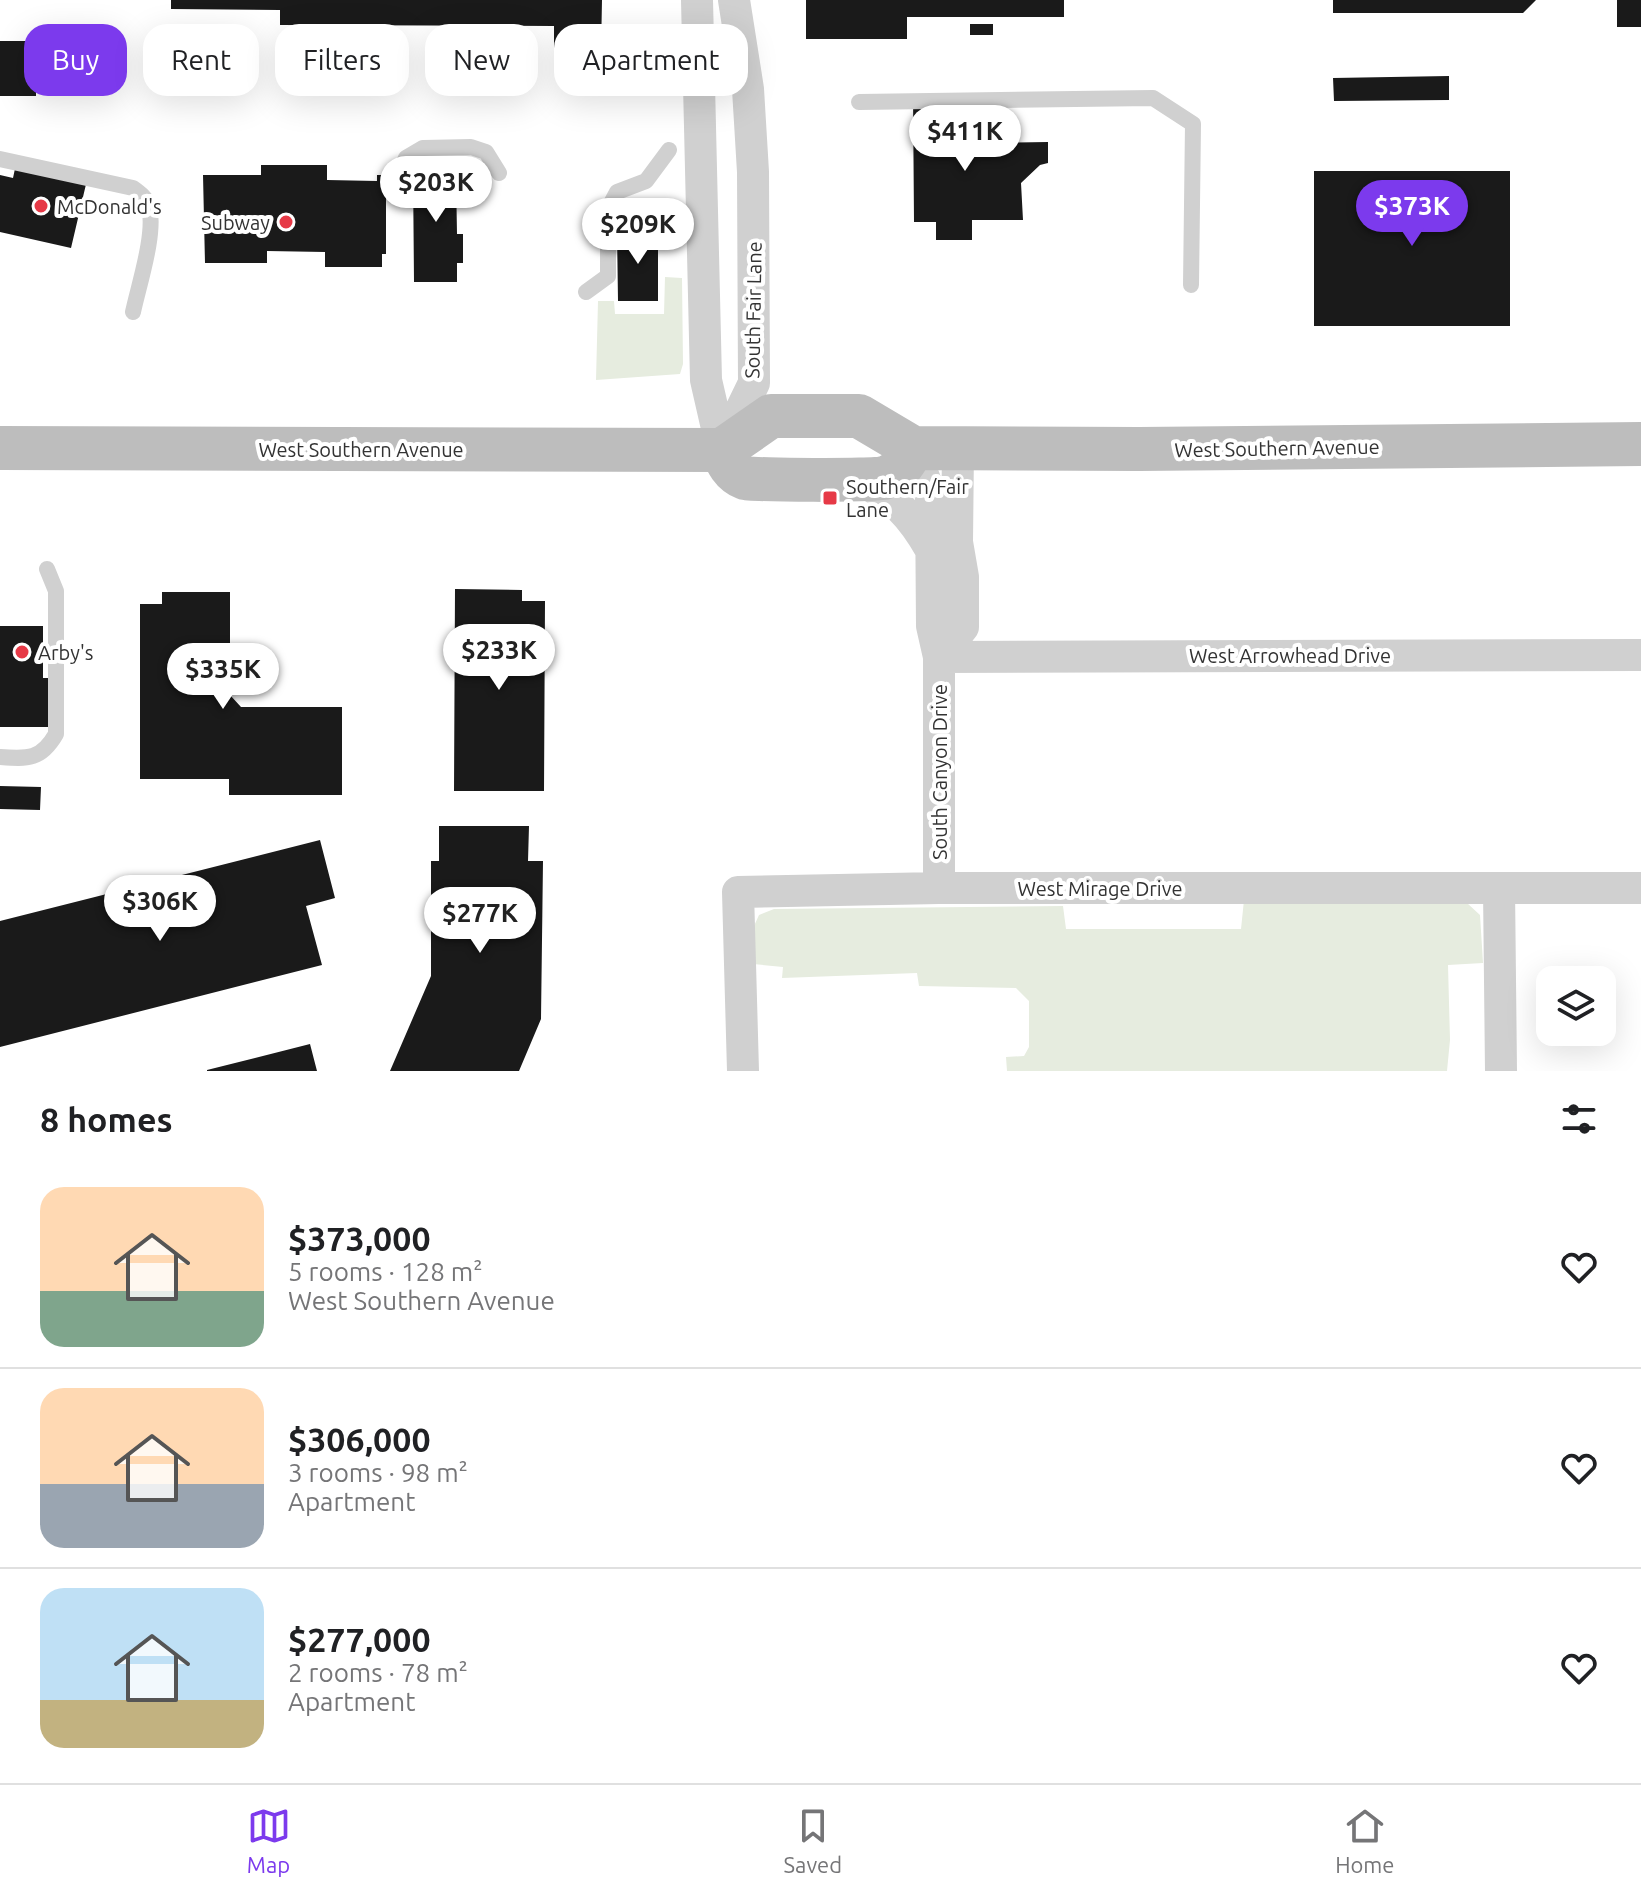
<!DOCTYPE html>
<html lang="en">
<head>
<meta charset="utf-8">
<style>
  :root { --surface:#fff; --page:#f2f2f2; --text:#202124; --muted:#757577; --line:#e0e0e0; --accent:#7c3aed }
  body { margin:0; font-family:Ubuntu,sans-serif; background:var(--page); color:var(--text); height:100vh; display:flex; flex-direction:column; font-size:30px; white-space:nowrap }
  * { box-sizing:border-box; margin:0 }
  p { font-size:26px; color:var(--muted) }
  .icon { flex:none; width:44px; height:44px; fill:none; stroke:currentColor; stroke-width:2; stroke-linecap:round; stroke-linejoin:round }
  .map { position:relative; height:1071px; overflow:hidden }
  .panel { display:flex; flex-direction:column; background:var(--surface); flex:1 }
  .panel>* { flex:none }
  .banner { position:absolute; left:24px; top:24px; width:800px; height:72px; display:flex; gap:16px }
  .fabs { position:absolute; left:1536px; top:966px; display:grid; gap:16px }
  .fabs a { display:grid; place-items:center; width:80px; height:80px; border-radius:16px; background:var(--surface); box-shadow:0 8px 32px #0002; font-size:40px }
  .price { position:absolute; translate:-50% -68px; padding:0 18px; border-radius:28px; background:#fff; color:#222; font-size:26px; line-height:52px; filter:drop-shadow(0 2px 4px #0008) }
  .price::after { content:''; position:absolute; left:50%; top:48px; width:24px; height:18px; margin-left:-12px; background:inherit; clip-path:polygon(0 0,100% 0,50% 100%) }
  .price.on { background:var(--accent); color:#fff }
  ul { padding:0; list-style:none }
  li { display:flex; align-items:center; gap:24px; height:200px; padding:0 40px }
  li+li { border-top:2px solid var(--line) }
  li span { display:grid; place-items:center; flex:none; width:224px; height:160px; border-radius:24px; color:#555 }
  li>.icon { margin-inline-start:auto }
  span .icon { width:96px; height:96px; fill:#fffc; stroke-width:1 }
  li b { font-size:34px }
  h2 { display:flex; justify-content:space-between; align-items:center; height:96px; padding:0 40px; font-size:34px }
  .tag { padding:0 28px; border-radius:24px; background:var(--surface); box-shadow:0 8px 32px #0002; font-size:28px; line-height:72px }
  .tag.on { background:var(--accent); color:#fff }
  .dock { display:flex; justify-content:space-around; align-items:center; height:112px; border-top:2px solid var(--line); background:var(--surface); font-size:22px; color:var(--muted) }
  .dock a { display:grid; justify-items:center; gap:4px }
  .dock .on { color:var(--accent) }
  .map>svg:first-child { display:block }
  .green { fill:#e6ecdf }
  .building { fill:#1a1a1a }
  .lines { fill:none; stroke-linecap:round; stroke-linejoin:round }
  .lane { stroke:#d0d0d0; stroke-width:16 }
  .street { stroke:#d0d0d0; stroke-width:32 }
  .secondary { stroke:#bdbdbd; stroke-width:44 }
  .poi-dot { fill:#e63946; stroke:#fff; stroke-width:3 }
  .labels { text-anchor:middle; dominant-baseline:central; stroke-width:8; stroke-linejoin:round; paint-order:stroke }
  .poi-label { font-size:20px; fill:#333; stroke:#fff; text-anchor:start }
  .street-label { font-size:20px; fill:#333; stroke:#fff }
</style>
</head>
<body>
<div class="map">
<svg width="1641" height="1071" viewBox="0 0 1641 1071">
  <rect width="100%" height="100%" fill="#fff"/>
  <path class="green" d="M665 277 682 278 683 364 680 374 596 380 598 301H614L615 314H664Z
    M1244 900 1467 903 1480 915 1483 963 1448 965 1450 1040 1447 1071H1007L1006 1057 1024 1056 1029 1047V1001L1016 988 919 986 917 973 782 978 783 967 753 964 754 926 759 915 774 909 1063 906 1066 929H1241Z"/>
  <path class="building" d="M171 0H602L601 51H554V26L280 25V10L171 9Z
    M806 0H1064V17H907V39H806Z
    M1333 0H1536L1523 13H1333Z
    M1617 0H1641V27H1617Z
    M970 24H993V35H970Z
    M0 41H36V96H0Z
    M1449 76V100L1334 101 1333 78Z
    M913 94H951L950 127 967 143 1048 142V163L1040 165 1021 183 1023 220H972V240H936V222H914Z
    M422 156H444V176H456L457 234H463V263H457V282H414L413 169H422Z
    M16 164 87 180 71 248 0 232V175L13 178Z
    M261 165H327V180L377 181V175H386V254H382V267H325V252L267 251V263H205L203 175H261Z
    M1314 171H1510V326H1314Z
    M617 231H658V301H618Z
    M455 589 522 590V601H545L544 791H454Z
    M162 592H230V695L241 707H342V795H229V779H140V604H162Z
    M0 626H43V678H49V727H0Z
    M0 786 41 787 40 810 0 809Z
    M439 826H529L528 861H543L541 1019 519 1071H390L431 976V861H439Z
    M320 840 335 898 306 906 322 965 0 1047V921Z
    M310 1044 317 1071H207V1070Z"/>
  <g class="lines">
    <path class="lane" d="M859 102 1153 98 1193 124 1191 285
      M0 159 133 188C140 193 147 198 149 207 156 233 139 284 133 312
      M399 173 406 158 423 148 471 147 486 152 499 173
      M586 292 608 276V209L617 192 646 181 669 150
      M0 757C28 759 41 760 56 734V591L47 569"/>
    <path class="street" d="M697 0 706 380 722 450
      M723 447 754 383 753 172 748 89 734 0
      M913 448 931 496 932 626 939 657V888
      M858 479C893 496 912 516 931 550
      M939 657 1641 655
      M939 657 963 627V577L957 542 958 448
      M1499 888 1501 1071
      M743 1071 738 892 939 888H1641"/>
    <path class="secondary" d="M0 448 722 450 771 416H859L913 448 1139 449 1641 444
      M722 450C727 462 732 473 745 478 752 480 875 481 884 478 898 475 906 460 913 448"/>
  </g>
  <g class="poi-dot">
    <circle cx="41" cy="206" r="8"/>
    <circle cx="286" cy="222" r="8"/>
    <rect x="822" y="490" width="16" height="16" rx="4"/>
    <circle cx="22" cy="652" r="8"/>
  </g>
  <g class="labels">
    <g class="poi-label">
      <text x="57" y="206">McDonald's</text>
      <text x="270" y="222" text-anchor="end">Subway</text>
      <text x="846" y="486">Southern/Fair<tspan x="846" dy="23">Lane</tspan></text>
      <text x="38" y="652">Arby's</text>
    </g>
    <g class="street-label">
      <text transform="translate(753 310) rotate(-89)">South Fair Lane</text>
      <text transform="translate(1277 448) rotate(-1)">West Southern Avenue</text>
      <text x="361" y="449">West Southern Avenue</text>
      <text x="1290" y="655">West Arrowhead Drive</text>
      <text transform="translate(939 772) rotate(-90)">South Canyon Drive</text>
      <text x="1100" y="888">West Mirage Drive</text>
    </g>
  </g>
</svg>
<div class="fabs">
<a><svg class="icon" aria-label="layers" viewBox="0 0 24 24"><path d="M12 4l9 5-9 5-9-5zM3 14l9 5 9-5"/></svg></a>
</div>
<b class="price" style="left:965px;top:173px">$411K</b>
<b class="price" style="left:436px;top:224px">$203K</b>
<b class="price on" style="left:1412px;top:248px">$373K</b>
<b class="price" style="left:638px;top:266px">$209K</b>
<b class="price" style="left:499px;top:692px">$233K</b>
<b class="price" style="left:223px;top:711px">$335K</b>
<b class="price" style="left:160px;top:943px">$306K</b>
<b class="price" style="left:480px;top:955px">$277K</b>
<div class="banner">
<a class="tag on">Buy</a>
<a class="tag">Rent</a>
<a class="tag">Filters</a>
<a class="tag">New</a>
<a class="tag">Apartment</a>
</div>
</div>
<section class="panel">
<h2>8 homes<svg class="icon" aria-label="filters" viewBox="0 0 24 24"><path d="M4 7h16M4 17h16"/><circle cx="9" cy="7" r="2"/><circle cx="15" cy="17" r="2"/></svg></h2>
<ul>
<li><span style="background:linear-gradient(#ffd9b3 65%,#7fa58c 0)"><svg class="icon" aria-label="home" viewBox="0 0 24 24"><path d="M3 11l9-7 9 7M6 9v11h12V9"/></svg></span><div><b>$373,000</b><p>5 rooms · 128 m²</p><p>West Southern Avenue</p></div><svg class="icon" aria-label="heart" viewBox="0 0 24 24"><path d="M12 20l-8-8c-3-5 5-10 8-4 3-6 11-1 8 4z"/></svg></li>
<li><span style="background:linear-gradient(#ffd9b3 60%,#9aa5b1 0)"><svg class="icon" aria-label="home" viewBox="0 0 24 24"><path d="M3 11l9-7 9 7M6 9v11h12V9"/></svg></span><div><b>$306,000</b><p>3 rooms · 98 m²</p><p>Apartment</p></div><svg class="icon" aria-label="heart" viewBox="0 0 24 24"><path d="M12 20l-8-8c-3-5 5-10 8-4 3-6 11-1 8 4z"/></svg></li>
<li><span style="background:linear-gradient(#bfe0f5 70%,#c2b280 0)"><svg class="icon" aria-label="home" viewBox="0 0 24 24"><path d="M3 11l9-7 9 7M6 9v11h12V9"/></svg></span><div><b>$277,000</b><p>2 rooms · 78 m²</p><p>Apartment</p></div><svg class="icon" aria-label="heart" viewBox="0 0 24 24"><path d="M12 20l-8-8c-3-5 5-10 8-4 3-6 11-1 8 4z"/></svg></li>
</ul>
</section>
<nav class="dock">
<a class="on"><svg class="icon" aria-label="map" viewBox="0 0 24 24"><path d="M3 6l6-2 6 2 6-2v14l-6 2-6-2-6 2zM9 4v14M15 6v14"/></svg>Map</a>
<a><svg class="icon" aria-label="saved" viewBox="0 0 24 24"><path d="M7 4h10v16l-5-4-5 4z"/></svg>Saved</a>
<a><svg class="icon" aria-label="home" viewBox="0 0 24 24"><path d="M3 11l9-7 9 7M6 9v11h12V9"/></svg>Home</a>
</nav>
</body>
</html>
